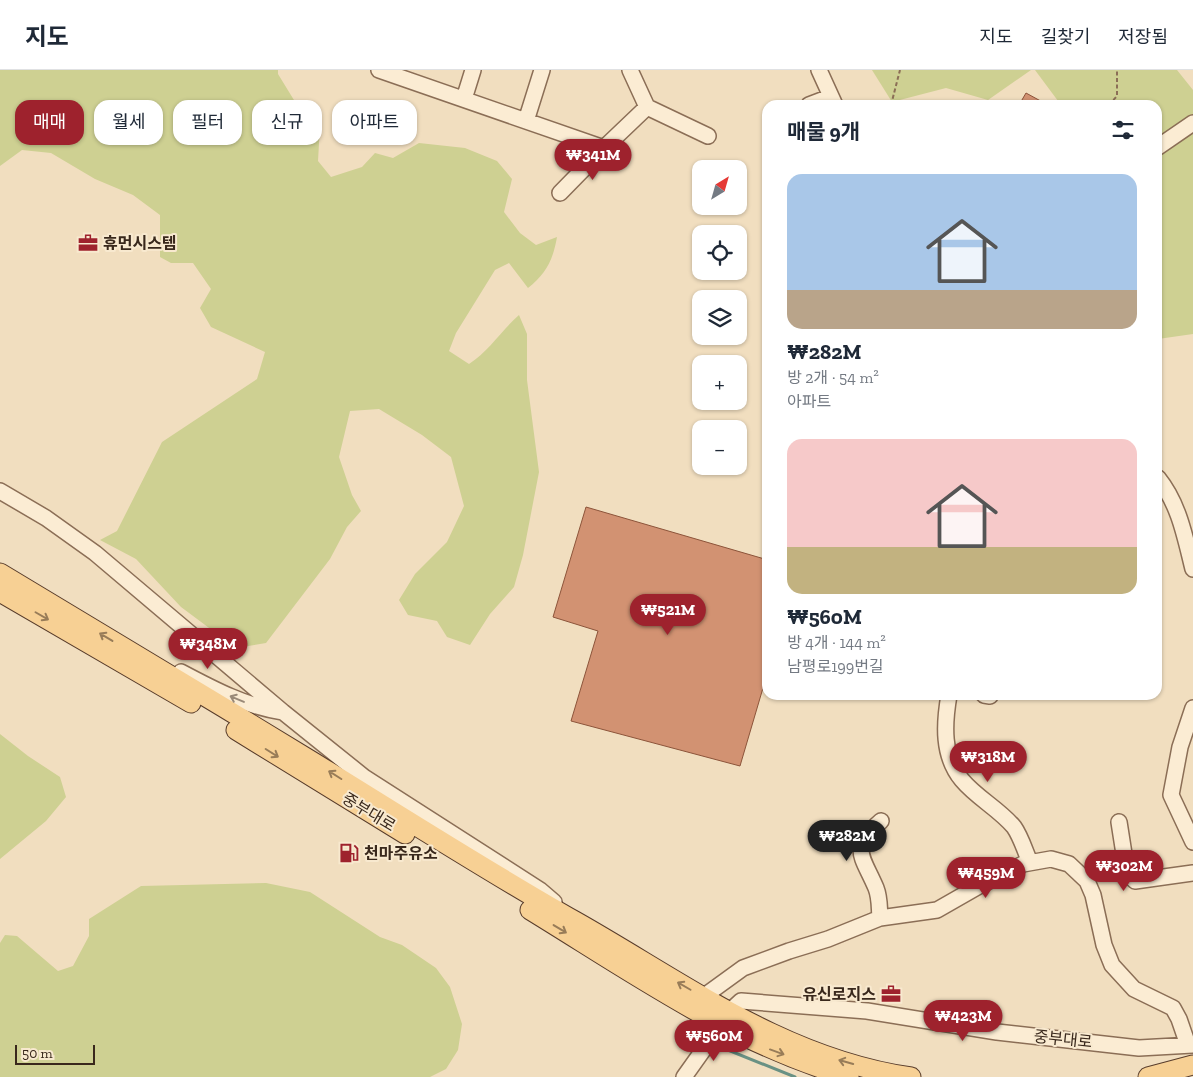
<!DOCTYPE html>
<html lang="ko">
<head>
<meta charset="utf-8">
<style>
  :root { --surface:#fff; --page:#f2f2f3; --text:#1f2937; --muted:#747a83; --line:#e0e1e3; --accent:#9e222d }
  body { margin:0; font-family:"Zilla Slab","Noto Sans KR",serif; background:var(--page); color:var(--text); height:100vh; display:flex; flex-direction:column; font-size:19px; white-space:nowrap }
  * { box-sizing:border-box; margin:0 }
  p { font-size:16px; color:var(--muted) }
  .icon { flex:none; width:28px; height:28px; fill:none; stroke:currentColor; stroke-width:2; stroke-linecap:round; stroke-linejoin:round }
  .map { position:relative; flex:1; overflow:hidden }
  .details { position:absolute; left:762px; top:30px; width:400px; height:600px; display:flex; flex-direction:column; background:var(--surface); border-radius:15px; box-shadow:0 1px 4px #0004 }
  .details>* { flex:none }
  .banner { position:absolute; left:15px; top:30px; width:475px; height:45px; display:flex; gap:10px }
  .needle { width:32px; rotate:37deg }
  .controls { position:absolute; left:692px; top:90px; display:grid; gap:10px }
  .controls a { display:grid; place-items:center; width:55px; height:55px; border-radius:10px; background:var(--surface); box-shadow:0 1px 4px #0004; font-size:25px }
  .scale { position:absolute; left:15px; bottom:12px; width:80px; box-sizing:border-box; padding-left:5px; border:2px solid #39281c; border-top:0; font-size:14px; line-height:18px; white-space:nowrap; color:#39281c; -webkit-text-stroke:4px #f8e9cf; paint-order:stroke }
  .price { position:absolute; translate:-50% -42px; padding:0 11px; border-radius:18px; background:var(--accent); color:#fff; font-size:16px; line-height:32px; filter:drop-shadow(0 1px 2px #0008) }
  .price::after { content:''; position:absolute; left:50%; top:30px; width:15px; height:11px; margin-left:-8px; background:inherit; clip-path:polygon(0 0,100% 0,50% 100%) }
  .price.selected { background:#222; color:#fff }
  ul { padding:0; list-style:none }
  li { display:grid; align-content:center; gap:10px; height:265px; padding:0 25px }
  li span { display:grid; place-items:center; height:155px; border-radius:15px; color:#555 }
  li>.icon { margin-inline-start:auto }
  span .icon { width:90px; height:90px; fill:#fffc; stroke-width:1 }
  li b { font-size:21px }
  h2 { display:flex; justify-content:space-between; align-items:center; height:60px; padding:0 25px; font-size:21px }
  .chip { padding:0 18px; border-radius:15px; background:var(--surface); box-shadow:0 1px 4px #0004; font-size:18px; line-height:45px }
  .chip.selected { background:var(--accent); color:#fff }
  header { display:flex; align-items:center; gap:30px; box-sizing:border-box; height:70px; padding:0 25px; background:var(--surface); border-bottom:1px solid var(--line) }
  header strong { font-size:24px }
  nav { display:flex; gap:28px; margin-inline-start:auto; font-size:18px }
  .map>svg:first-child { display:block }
  .green { fill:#ced092 }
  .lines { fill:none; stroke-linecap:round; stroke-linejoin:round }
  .stream { stroke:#699184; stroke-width:3 }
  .building { fill:#d29272; stroke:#8c543a }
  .minor-casing { stroke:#8b6e56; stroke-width:18 }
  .major-casing { stroke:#583c2b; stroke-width:21 }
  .path { stroke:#8b6e56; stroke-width:2; stroke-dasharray:4 2.5; stroke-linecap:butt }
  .minor { stroke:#fbecd3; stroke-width:15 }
  .major { stroke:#f7d094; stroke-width:19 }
  .oneway { stroke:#987c58 }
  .oneway2 { stroke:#9a8a78 }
  .labels { text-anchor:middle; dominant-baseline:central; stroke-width:4; stroke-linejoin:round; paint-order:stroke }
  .poi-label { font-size:16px; font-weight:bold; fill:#39281c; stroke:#f8e9cf; text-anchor:start }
  .street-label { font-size:16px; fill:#39281c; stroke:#f8e9cf }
</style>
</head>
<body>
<header>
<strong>지도</strong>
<nav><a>지도</a><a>길찾기</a><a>저장됨</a></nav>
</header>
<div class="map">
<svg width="1193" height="1007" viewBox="0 0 1193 1007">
  <rect width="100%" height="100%" fill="#f1debf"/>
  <path class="green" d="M0 0H278V4L297 35 320 56 318 91 331 107 362 97 375 83 393 88 419 73 465 78 497 91 512 109 504 142 520 163 536 175 557 167C553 190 546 204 528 218L509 193 495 200 456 263 449 281 469 294C489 281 501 261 519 245L527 264V310L539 402 523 485 514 517 490 544 470 575 447 567 437 551 408 545 399 530 415 504 447 472 464 436 451 387 422 365 379 339 350 341 339 387 352 425 361 441 347 457 330 489 266 573 236 578 181 537 136 489 100 470 117 461 162 372 257 309 265 282 211 257 200 238 211 219 193 193H171L160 187V145L133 125 95 109 51 83 22 80 0 96Z
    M872 0H1031L988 30 946 18 892 32Z
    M1035 0H1177L1193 20V264L1158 269V35H1061Z
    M0 664 28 686 60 707 66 727 46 751 0 789Z
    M266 813 310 822 380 867 402 875 436 898 450 917 462 954 458 980 446 999 430 1007H0V873L5 865 17 866 58 901 73 896 89 866V849L141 816Z"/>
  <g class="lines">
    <path class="stream" d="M718 976 795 1007"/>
  </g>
  <path class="building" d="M1026 23 1048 35H1019Z
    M586 437 768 490V601L740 696 571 651 598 561 553 547Z"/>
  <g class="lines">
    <defs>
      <path id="minor" d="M379 0 604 78 647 37
        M630 0 647 37 708 66
        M819 0 835 35
        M464 29 473 0
        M809 35 830 27
        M526 51 542 0
        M1158 77 1193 53
        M560 123 604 78
        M1158 408C1179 434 1185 467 1193 499
        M0 421 46 448 95 483 283 642 364 707 540 820 554 832
        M181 602C213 619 247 637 283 642
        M949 625C944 654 942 686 962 710 977 728 999 739 1014 757 1021 767 1025 781 1030 792
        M984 625 990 626
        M1193 638 1180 677 1171 725 1193 772
        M1119 752 1127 803 1135 811 1193 803
        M880 848C879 837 880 828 876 818 862 785 849 779 881 751
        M703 927 743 898 789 881 828 869 880 848 937 840 979 816 1023 794 1051 789 1069 794 1087 811 1093 825 1104 875 1112 895 1134 919 1173 938 1179 949 1188 975
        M729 942 741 931 867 941 997 962 1139 978 1193 975
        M684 1007 721 955"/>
      <path id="major" d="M0 503C103 565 207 627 310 690 398 744 485 800 575 851 683 912 784 989 911 1007
        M0 522 191 633
        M236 660 405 764
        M530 840C633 903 733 974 849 1007
        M1148 1007 1193 995"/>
    </defs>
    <use href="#minor" class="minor-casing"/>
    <use href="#major" class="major-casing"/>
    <path class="path" d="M891 35 900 0
      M1109 35 1117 26V0"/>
    <use href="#minor" class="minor"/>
    <use href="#major" class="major"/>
  </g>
  <defs><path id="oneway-shaft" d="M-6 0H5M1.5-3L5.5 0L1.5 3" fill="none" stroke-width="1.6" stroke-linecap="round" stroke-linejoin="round" transform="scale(1.25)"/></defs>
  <g class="oneway">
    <use href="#oneway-shaft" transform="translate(42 546) rotate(30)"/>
    <use href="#oneway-shaft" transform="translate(106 567) rotate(-149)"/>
    <use href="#oneway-shaft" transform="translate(272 683) rotate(32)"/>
    <use href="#oneway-shaft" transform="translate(335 705) rotate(-148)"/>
    <use href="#oneway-shaft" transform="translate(560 859) rotate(31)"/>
    <use href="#oneway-shaft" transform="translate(684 916) rotate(-150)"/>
    <use href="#oneway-shaft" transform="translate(777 982) rotate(20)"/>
    <use href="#oneway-shaft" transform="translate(846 992) rotate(-164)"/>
  </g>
  <use class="oneway2" href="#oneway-shaft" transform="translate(237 629) rotate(-157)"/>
  <defs>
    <symbol id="office-bare" viewBox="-9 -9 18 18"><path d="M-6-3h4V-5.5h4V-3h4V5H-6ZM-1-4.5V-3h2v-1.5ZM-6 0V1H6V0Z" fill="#9e222d" stroke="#f8e9cf" stroke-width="2.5" paint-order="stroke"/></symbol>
    <symbol id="fuel-bare" viewBox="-9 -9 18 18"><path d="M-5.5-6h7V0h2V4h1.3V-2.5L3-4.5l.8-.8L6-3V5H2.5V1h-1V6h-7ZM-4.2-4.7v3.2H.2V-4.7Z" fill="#9e222d" stroke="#f8e9cf" stroke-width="2.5" paint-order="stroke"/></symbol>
  </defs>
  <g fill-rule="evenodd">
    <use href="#office-bare" x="74" y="159" width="28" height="28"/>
    <use href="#fuel-bare" x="335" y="769" width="28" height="28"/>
    <use href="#office-bare" x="877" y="910" width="28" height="28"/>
  </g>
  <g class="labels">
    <g class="poi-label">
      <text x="103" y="173">휴먼시스템</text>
      <text x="364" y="783">천마주유소</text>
      <text x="876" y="924" text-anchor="end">유신로지스</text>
    </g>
    <g class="street-label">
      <text transform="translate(369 742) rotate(31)">중부대로</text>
      <text transform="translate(1063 969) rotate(6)">중부대로</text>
    </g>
  </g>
</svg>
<div class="controls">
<a><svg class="needle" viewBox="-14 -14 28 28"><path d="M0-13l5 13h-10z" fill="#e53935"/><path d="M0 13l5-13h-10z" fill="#747a83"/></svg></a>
<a><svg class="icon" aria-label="locate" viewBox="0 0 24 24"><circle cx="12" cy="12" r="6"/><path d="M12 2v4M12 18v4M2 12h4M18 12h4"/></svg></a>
<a><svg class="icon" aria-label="layers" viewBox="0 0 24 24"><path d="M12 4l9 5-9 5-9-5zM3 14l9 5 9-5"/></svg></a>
<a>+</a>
<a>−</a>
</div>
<div class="scale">50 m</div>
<b class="price" style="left:593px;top:111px">₩341M</b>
<b class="price" style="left:668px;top:566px">₩521M</b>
<b class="price" style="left:208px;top:600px">₩348M</b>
<b class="price" style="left:988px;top:713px">₩318M</b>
<b class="price selected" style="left:847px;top:792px">₩282M</b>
<b class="price" style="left:1124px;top:822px">₩302M</b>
<b class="price" style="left:986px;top:829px">₩459M</b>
<b class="price" style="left:963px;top:972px">₩423M</b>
<b class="price" style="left:714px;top:992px">₩560M</b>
<div class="banner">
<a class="chip selected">매매</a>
<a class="chip">월세</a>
<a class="chip">필터</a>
<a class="chip">신규</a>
<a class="chip">아파트</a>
</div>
<section class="details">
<h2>매물 9개<svg class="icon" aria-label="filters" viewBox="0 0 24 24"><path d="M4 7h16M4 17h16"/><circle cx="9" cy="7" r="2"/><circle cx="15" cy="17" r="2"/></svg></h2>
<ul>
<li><span style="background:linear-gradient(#a9c7e8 75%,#b9a48a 0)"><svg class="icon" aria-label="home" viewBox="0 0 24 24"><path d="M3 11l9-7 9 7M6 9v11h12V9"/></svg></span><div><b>₩282M</b><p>방 2개 · 54 m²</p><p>아파트</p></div></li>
<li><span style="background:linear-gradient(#f6c9c9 70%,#c2b280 0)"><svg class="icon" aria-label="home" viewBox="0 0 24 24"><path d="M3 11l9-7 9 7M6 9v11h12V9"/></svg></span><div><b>₩560M</b><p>방 4개 · 144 m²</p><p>남평로199번길</p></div></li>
</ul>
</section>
</div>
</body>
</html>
